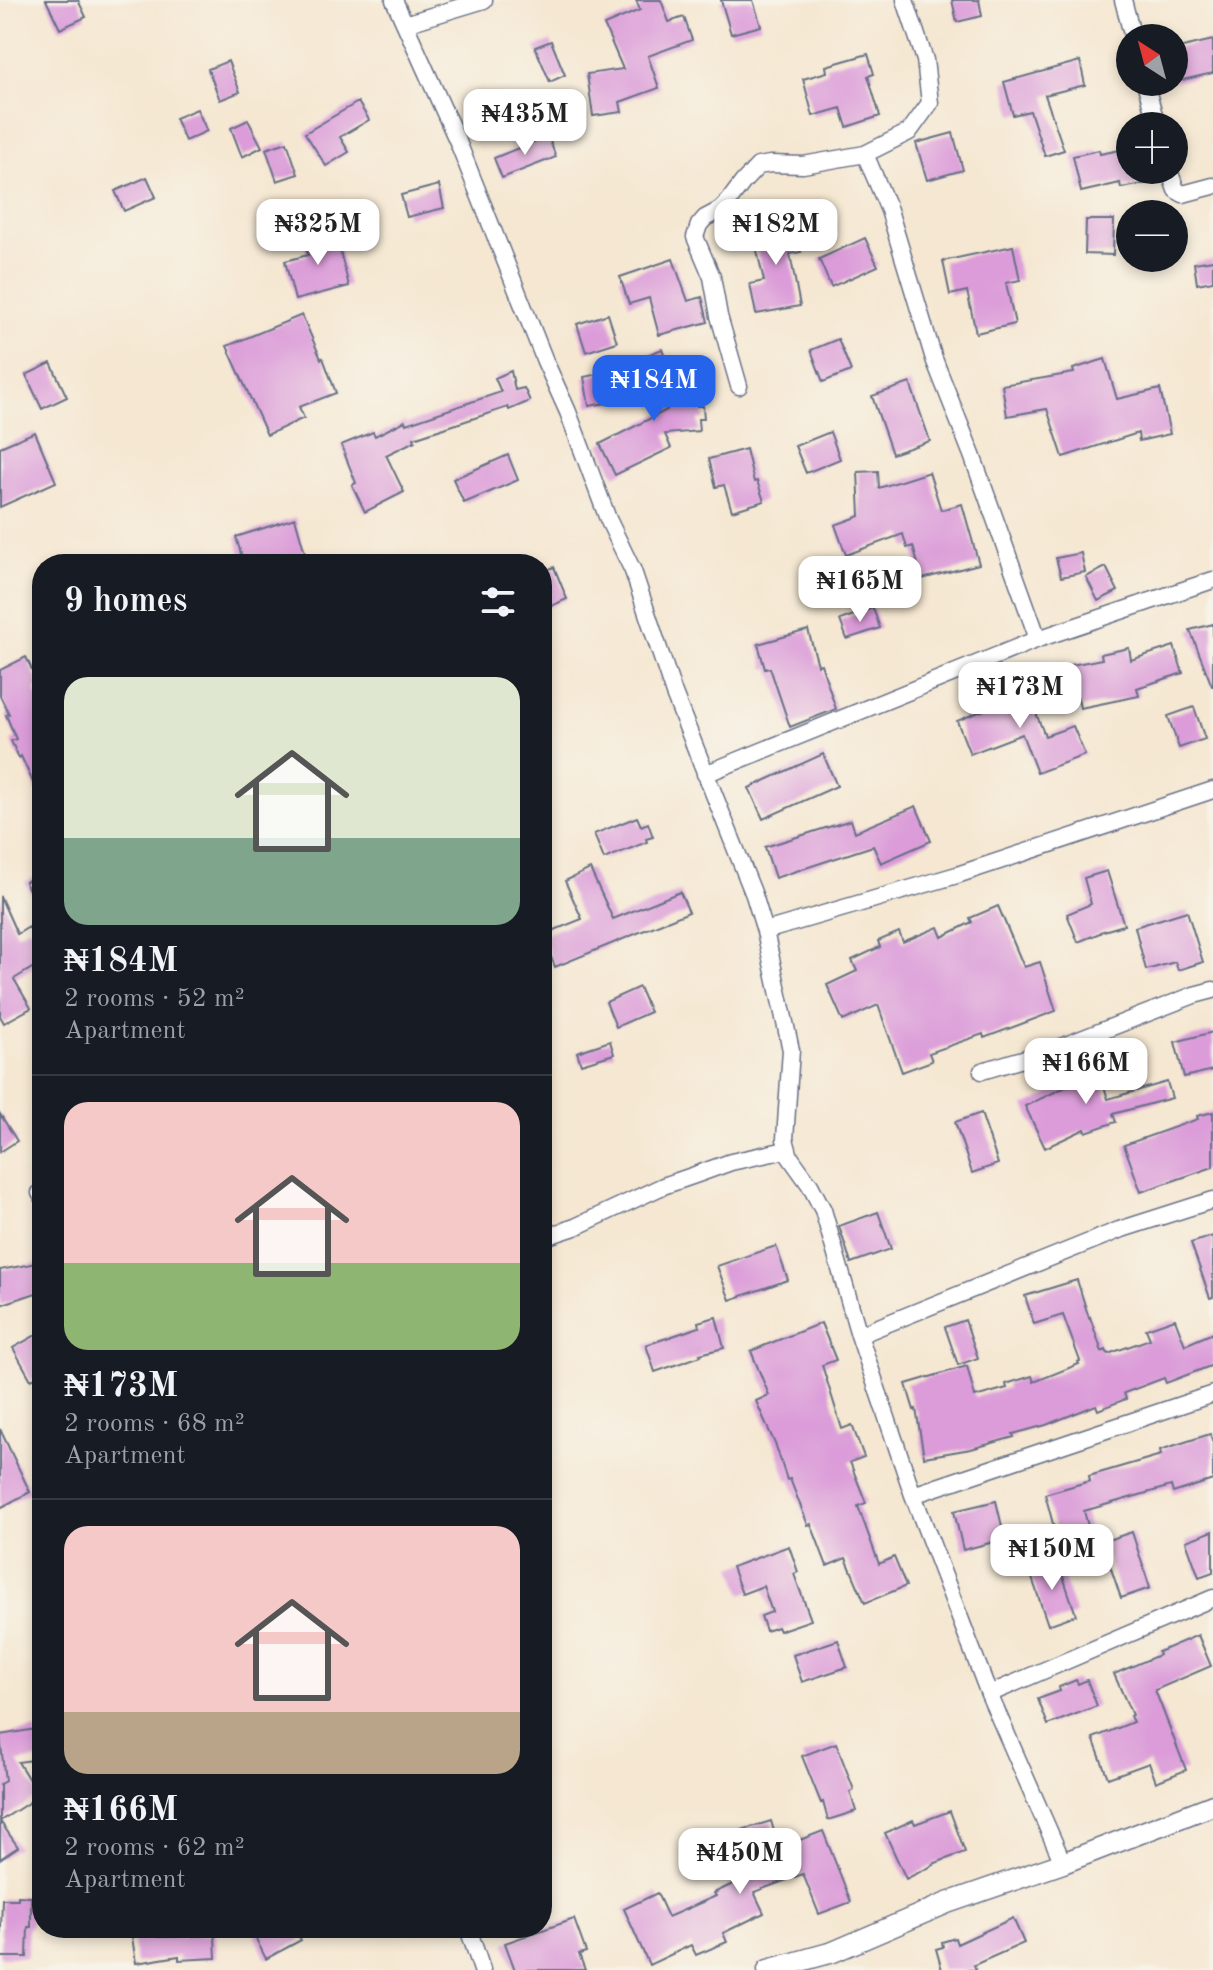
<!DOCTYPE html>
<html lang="en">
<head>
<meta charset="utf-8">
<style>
  :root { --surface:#171b24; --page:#20242c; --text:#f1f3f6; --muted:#9ea1a6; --line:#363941; --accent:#2563eb }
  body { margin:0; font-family:"Old Standard TT",serif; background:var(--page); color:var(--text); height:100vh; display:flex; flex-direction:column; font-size:30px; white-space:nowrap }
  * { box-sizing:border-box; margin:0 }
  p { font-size:26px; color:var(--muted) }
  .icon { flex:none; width:44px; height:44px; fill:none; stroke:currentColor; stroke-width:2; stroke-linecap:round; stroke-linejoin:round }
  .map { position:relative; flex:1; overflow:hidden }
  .sheet { position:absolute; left:32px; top:554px; width:520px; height:1384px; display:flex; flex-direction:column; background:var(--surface); border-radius:32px; box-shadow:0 4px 12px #0003 }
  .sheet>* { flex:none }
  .needle { width:52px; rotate:324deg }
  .tools { position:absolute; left:1116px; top:24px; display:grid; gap:16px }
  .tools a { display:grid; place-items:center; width:72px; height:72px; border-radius:50%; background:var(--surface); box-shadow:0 4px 12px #0003; font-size:40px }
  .price { position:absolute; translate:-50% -68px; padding:0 18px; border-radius:16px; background:#fff; color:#222; font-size:26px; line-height:52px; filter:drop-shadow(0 2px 4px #0008) }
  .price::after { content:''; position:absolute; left:50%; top:48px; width:24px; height:18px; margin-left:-12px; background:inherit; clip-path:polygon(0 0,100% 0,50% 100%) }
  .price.selected { background:var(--accent); color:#fff }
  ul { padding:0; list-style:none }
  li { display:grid; align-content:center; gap:16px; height:424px; padding:0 32px }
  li+li { border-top:2px solid var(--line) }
  li span { display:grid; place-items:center; height:248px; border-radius:24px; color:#555 }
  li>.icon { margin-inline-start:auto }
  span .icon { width:144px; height:144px; fill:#fffc; stroke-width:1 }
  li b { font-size:34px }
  h2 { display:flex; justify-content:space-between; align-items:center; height:96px; padding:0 32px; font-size:34px }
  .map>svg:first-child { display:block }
  .building { fill:#db9cd9 }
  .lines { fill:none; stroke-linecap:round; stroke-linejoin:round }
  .minor-casing { stroke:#676f86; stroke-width:19 }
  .tertiary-casing { stroke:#676f86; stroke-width:23 }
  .minor { stroke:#fff; stroke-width:16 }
  .tertiary { stroke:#fff; stroke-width:20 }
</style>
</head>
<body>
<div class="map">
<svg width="1213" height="1970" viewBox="0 0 1213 1970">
  <rect width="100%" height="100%" fill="#f7f3e8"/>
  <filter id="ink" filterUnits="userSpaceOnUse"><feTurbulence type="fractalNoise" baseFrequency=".0125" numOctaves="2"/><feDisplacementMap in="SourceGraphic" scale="16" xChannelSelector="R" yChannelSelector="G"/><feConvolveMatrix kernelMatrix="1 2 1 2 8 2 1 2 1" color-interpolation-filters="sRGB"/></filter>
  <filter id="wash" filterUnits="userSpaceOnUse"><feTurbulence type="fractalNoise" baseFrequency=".006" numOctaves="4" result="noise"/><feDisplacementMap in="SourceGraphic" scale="32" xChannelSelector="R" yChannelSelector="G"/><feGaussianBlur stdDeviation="1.8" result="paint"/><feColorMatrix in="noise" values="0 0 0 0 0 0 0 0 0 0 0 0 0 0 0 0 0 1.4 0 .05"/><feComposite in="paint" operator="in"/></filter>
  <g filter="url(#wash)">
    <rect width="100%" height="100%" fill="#f5e7d1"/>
    <g id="blocks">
      <path class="building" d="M46 0H78L86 17 60 29Z
        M636 0H661L669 22 684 17 692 40 648 56 659 88 620 102 622 112 593 116 587 74 623 69 604 25 640 10Z
        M721 0H753L761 26 731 34Z
        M952 0H979L982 16 957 22Z
        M1213 40V73L1174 82V49Z
        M551 41 565 75 550 82 535 47Z
        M868 54 874 74 868 76 880 116 847 127 841 108 813 116 803 79 827 72 826 66Z
        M228 61 240 92 220 100 208 69Z
        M1080 61 1085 85 1045 95 1064 150 1045 156 1030 111 1013 115 1004 82Z
        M358 102 369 120 340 137 349 152 326 166 305 133Z
        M197 109 207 131 185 141 175 118Z
        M248 120 262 147 242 157 231 128Z
        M953 133 963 170 927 180 916 143Z
        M548 136 556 157 502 178 494 158Z
        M287 142 298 174 277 181 266 149Z
        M1130 148V170H1147L1149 183 1121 188 1120 183 1081 192 1073 156 1099 150 1100 154Z
        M147 177 156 197 124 211 115 191Z
        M439 185 444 208 407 217 401 195Z
        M793 219 801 252 790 254 800 306 756 314 750 284 764 281 752 229Z
        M1086 220H1114L1113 255 1085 254Z
        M334 228 349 286 295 300 285 261 308 255 303 236Z
        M865 238 878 266 831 287 819 259Z
        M1013 246 1020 280 1006 283 1015 324 976 333 967 291 950 295 943 261Z
        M673 259 688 301 702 297 708 322 659 335 649 298 629 304 620 277Z
        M1213 260V281L1197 284 1194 263Z
        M608 314 617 342 586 352 577 324Z
        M302 315 321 359 323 358 336 393 299 407 304 418 267 435 227 346Z
        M838 339 851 371 823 382 811 350Z
        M662 349 681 400 696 399 697 406H703L704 419H698L699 431 665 434 671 448 615 475 600 444 667 410 647 355Z
        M1105 359 1117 399 1160 389 1170 434 1139 441 1138 433 1063 457 1047 409 1007 416 1002 385 1074 373 1073 369Z
        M51 363 67 397 42 409 26 375Z
        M618 370 623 400 589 406 584 377Z
        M511 371 515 390 524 388 530 401 509 410 508 407 414 438 415 441 386 455 404 492 365 512 352 485 356 483 341 445 373 432 375 436 405 421 406 424 501 392 495 378Z
        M910 383 930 441 892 454 872 396Z
        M35 432 56 482 0 507V447Z
        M830 432 840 459 806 473 795 446Z
        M746 449 754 482 757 481 764 501 732 511 724 485 716 487 709 459Z
        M508 455 518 480 464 503 453 479Z
        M878 471 879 488 929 472 941 510 962 504 979 564 922 579 913 546 907 548 903 534 846 555 835 525 860 516 858 472Z
        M295 518 305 553 271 564H244L236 537Z
        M1081 553 1085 572 1061 577 1056 558Z
        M554 567 567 599 542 610V572Z
        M1106 567 1118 591 1098 601 1086 577Z
        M873 608 880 628 847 639 840 620Z
        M1213 624V686H1212L1190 630Z
        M808 630 818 665 821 664 836 709 790 727 770 668 765 669 758 644Z
        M1174 646 1183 673 1137 688 1139 696 1080 708 1071 665 1102 659 1101 654 1129 648 1131 660Z
        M26 657 40 687 35 689 42 706V802L21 756 19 758 11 741 16 739 6 715 9 714 0 696V670Z
        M1015 680 1017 686 1024 683 1045 736 1073 726 1085 755 1037 773 1022 734 970 754 957 721 1001 703 997 694 1005 691 1002 685Z
        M1194 707 1205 739 1179 748 1168 716Z
        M823 754 837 786 763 819 749 788Z
        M916 806 931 841 881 863 873 846 775 878 765 847 851 820 855 832Z
        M637 817 641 826 648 823 653 837 646 839 647 842 604 859 594 834Z
        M590 869 613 919 680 892 689 912 555 967 542 935 582 919 565 881Z
        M1107 871 1124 925 1100 932V933L1078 942 1067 914 1091 904 1084 878Z
        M42 873V916L25 882Z
        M0 896 17 934 29 927 42 949V962L14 979 31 1008 4 1023 0 1016Z
        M998 906 1024 967 1040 962 1056 1011 984 1038 983 1034 929 1053 932 1061 902 1072 878 1005 843 1021 827 985 857 971 852 960 880 947 878 941 899 932 903 942 938 927 942 937 972 922 970 918Z
        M1187 911 1203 962 1178 970 1175 962 1146 970 1135 927Z
        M639 987 650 1012 616 1027 606 1002Z
        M1213 1032V1070L1184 1077 1175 1042Z
        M610 1041 614 1054 581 1064 577 1052Z
        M1097 1065 1108 1099 1167 1082 1172 1098 1113 1114 1116 1122 1086 1132 1085 1129 1045 1148 1025 1106 1070 1085 1067 1075Z
        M1213 1112V1167L1141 1192 1124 1145 1198 1119 1197 1116Z
        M981 1113 998 1164 972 1173 955 1122Z
        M0 1114 17 1141 0 1152Z
        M878 1212 891 1249 851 1263 839 1226Z
        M1213 1236V1297L1210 1298 1191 1243Z
        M776 1246 788 1280 730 1300 717 1266Z
        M42 1262V1291L0 1305V1270Z
        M1077 1280 1089 1318 1090 1317 1102 1352 1106 1350 1108 1354 1150 1339 1146 1329 1175 1319 1185 1345 1213 1333V1365L1166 1383 1164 1378 1124 1393 1126 1399 1098 1410 1096 1405 1046 1425 1013 1434 1014 1437 971 1449 924 1457 916 1409 914 1410 906 1384 967 1366 975 1397 1007 1388 1006 1384 1032 1376 1034 1382 1079 1364 1078 1362 1080 1361 1063 1315 1034 1324 1025 1296Z
        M716 1317 724 1348 700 1354 701 1356 655 1372 646 1345 699 1327 698 1322Z
        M965 1320 978 1358 958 1365 945 1327Z
        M821 1323 836 1360 822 1365 842 1429 852 1425 864 1457 850 1462 866 1503 858 1506 879 1564 894 1557 906 1586 865 1603 846 1558 827 1566 811 1524 808 1525 790 1479 787 1480 776 1446 756 1401 769 1395 751 1351Z
        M38 1334 42 1342V1375L31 1380 13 1348Z
        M0 1429 30 1492 0 1508Z
        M1210 1434 1213 1443V1480L1173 1493 1171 1486 1084 1511 1092 1541 1060 1550 1045 1494 1090 1481 1089 1476 1161 1455 1160 1450Z
        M996 1501 1005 1539 963 1550 954 1511Z
        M1213 1531V1572L1199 1577 1186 1541Z
        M1132 1532 1150 1588 1121 1598 1102 1542Z
        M789 1546 798 1572 794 1574 811 1620 779 1631 777 1627 766 1631 761 1616 772 1612 763 1586 742 1594 732 1567Z
        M1057 1559 1076 1615 1048 1625 1029 1569Z
        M1198 1635 1211 1666 1155 1690 1186 1770 1156 1782 1149 1763 1108 1778 1093 1738 1133 1722 1130 1716 1132 1715 1114 1674 1159 1655 1158 1652Z
        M838 1640 847 1667 802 1682 793 1655Z
        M1076 1680 1078 1684 1087 1680 1097 1706 1048 1725 1038 1699 1060 1691 1059 1687Z
        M36 1729 40 1759 18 1762 39 1796 0 1821 18 1847 0 1859V1784L5 1781 0 1735Z
        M836 1743 854 1790 850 1792 856 1811 828 1820 823 1802 821 1803 802 1756Z
        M950 1811 965 1852 933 1864 934 1865 906 1879 885 1833 913 1820 915 1824Z
        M771 1821 779 1848 823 1831 851 1902 819 1914 803 1874 754 1892 764 1913 723 1933 727 1942 696 1955 691 1945 649 1965 624 1909 657 1893 668 1917 716 1896 714 1893 756 1873 742 1830Z
        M18 1896 31 1897V1927H28L27 1957H0L2 1899H18Z
        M1013 1918 1024 1943 974 1965 976 1970H942L936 1949 943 1947 942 1942 955 1938 957 1944Z
        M574 1919 586 1952 579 1954 585 1970H515L505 1943Z
        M267 1928H294L301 1940 266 1959 254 1935Z
        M159 1933V1937L215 1935 216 1958 179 1960V1956L136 1963 132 1937Z"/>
    </g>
  </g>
  <g filter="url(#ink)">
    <use href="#blocks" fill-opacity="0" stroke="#676f86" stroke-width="2"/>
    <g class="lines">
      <defs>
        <path id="minor" d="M394 0 458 142 545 361 568 412 608 519 633 571 674 694 754 895 765 931 791 1050 785 1139 790 1157 810 1185 823 1210 859 1335 913 1495 989 1694 1063 1863
          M1123 0 1133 38
          M405 24 484 0
          M1145 82 1157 126
          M865 154 889 210 934 359 972 455 1038 639
          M1169 170 1176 190 1183 194 1213 186
          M739 386 719 316 712 277 695 237 699 225 705 218 720 210 728 202 743 182 758 166 770 164 803 165 865 154 909 132 930 103 925 60 905 0
          M705 774 1038 639 1213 580
          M765 931 957 875 1213 790
          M982 1071 1053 1050 1194 995 1213 990
          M40 1193 42 1196
          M542 1238 575 1227 663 1186 695 1175 731 1162 786 1150
          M859 1335 1119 1230 1213 1200
          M913 1495 1213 1394
          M989 1694 1213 1598
          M468 1928 482 1970"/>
        <path id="tertiary" d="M768 1970 833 1952 947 1903 1063 1863 1213 1805"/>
      </defs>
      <use href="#minor" class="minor-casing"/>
      <use href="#tertiary" class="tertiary-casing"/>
      <use href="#minor" class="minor"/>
      <use href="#tertiary" class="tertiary"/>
    </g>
  </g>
</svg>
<div class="tools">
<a><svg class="needle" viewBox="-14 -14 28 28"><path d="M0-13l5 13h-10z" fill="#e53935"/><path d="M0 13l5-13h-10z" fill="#9ea1a6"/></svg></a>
<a>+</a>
<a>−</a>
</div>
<b class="price" style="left:525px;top:157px">₦435M</b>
<b class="price" style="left:318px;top:267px">₦325M</b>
<b class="price" style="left:776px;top:267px">₦182M</b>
<b class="price selected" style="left:654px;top:423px">₦184M</b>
<b class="price" style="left:860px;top:624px">₦165M</b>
<b class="price" style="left:1020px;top:730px">₦173M</b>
<b class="price" style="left:1086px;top:1106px">₦166M</b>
<b class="price" style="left:1052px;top:1592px">₦150M</b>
<b class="price" style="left:740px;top:1896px">₦450M</b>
<section class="sheet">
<h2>9 homes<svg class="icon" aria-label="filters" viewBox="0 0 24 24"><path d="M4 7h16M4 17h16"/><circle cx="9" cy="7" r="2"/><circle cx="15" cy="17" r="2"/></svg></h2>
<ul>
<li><span style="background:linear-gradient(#dfe7d0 65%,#7fa58c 0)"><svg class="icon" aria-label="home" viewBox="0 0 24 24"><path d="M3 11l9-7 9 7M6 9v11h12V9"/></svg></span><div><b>₦184M</b><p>2 rooms · 52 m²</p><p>Apartment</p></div></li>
<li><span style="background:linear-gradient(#f6c9c9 65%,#8fb573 0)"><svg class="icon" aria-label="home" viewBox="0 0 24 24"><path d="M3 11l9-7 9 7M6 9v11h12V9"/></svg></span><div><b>₦173M</b><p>2 rooms · 68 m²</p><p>Apartment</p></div></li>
<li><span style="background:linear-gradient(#f6c9c9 75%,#b9a48a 0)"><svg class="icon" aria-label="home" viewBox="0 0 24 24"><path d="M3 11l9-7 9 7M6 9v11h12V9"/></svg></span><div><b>₦166M</b><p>2 rooms · 62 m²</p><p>Apartment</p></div></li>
</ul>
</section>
</div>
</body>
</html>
